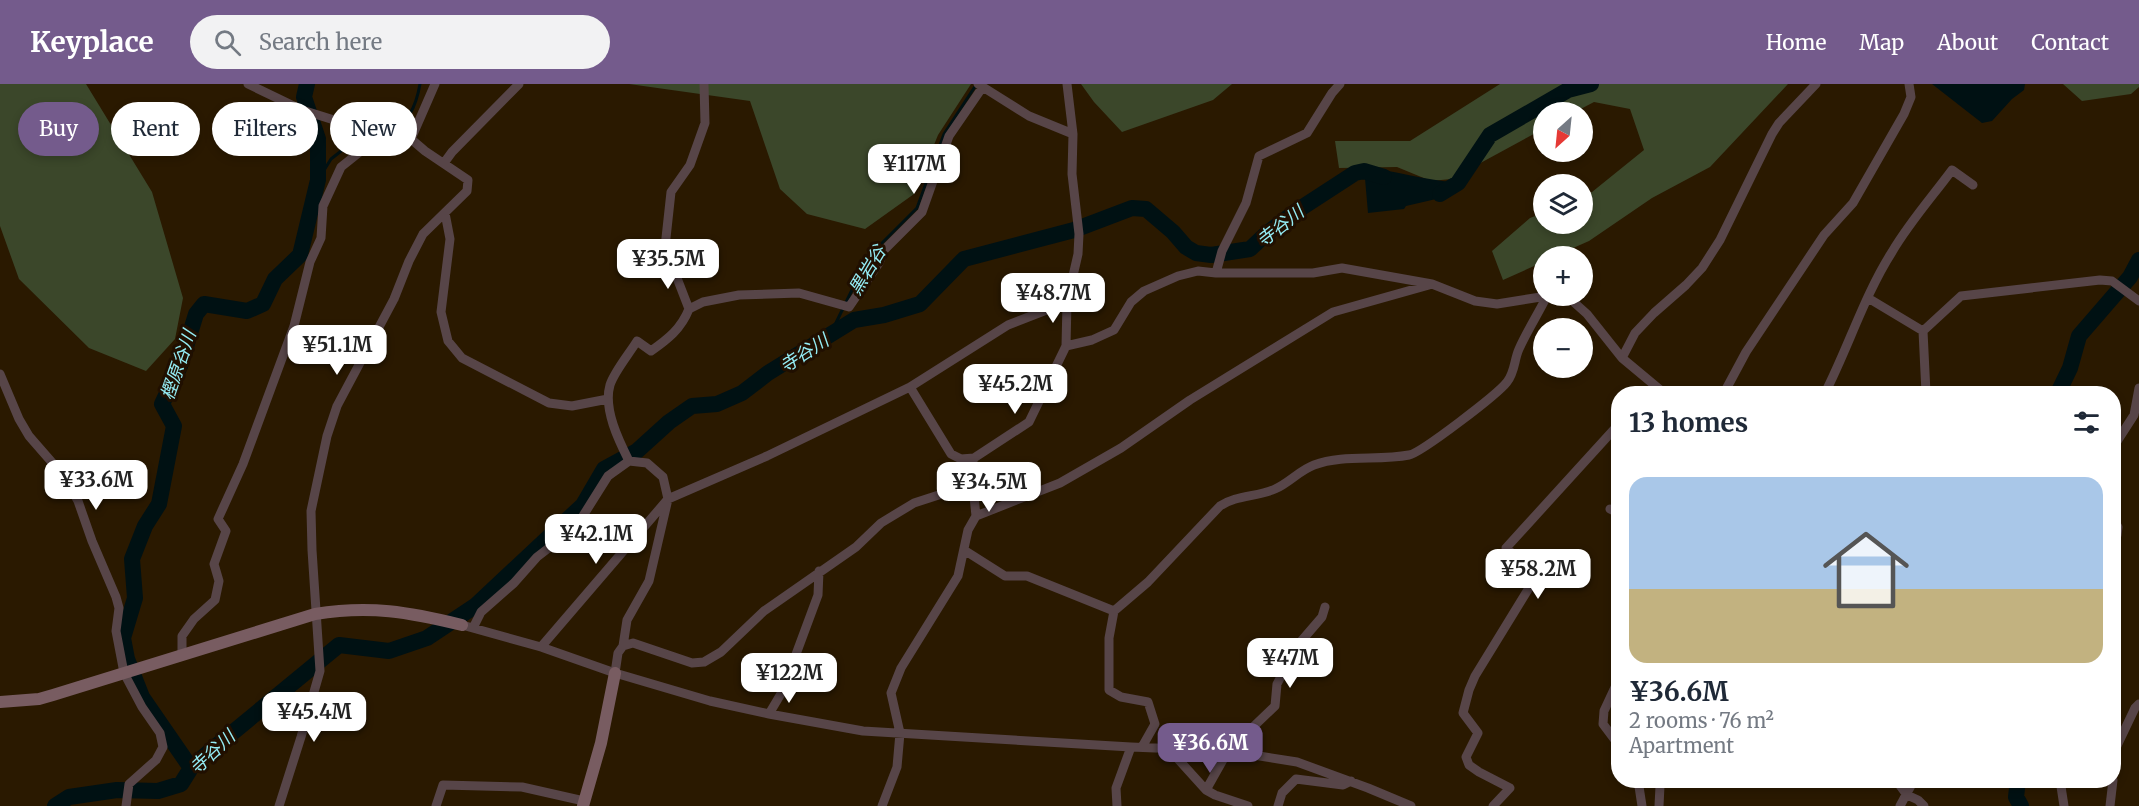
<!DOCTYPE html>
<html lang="en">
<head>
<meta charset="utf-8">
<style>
  :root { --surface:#fff; --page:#f2f2f3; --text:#1f2937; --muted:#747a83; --line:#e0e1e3; --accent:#745b8c }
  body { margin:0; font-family:Merriweather,"Noto Sans JP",serif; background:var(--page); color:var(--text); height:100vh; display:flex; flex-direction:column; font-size:22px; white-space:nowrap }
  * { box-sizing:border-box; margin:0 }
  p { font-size:20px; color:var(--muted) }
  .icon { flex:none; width:33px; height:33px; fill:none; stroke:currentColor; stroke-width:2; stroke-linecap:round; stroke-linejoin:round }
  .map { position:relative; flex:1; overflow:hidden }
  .drawer { position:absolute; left:1611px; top:302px; width:510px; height:402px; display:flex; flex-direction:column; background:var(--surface); border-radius:24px; box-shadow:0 3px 9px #0003 }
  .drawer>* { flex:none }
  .guide { position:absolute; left:18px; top:18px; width:570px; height:54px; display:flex; gap:12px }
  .needle { width:39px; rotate:207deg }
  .controls { position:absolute; left:1533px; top:18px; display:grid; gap:12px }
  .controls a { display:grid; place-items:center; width:60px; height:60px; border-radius:50%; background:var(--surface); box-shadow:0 3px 9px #0003; font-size:30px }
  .price { position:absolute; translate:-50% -51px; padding:0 14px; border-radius:12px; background:#fff; color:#222; font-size:20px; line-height:39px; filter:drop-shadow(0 2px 3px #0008) }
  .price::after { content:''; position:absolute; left:50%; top:36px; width:18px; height:14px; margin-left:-9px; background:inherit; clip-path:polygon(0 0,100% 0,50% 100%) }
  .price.active { background:var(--accent); color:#fff }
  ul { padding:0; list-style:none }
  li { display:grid; align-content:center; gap:12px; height:318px; padding:0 18px }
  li+li { border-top:2px solid var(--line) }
  li span { display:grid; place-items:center; height:186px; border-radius:18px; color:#555 }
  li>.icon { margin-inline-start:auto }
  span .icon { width:108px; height:108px; fill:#fffc; stroke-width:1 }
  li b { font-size:26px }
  h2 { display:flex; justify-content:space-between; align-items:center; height:72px; padding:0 18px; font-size:26px }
  .pill { padding:0 21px; border-radius:27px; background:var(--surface); box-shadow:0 3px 9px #0003; font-size:21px; line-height:54px }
  .pill.active { background:var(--accent); color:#fff }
  header { display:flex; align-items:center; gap:36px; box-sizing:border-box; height:84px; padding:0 30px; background:var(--accent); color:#fff }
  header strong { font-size:28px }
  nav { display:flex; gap:33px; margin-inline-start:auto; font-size:21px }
  .search { width:420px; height:54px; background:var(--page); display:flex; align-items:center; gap:15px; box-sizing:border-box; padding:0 21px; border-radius:33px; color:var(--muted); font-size:22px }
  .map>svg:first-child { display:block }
  .green { fill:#3b472a }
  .water { fill:#001113 }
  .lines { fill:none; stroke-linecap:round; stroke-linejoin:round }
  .stream { stroke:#001113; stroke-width:3 }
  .river { stroke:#001113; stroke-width:16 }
  .street { stroke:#574548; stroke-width:9 }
  .secondary { stroke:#785c61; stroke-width:12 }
  .labels { text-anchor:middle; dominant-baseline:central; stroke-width:6; stroke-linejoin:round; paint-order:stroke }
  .water-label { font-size:18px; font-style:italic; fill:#95edf5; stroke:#200f00 }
</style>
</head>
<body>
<header>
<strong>Keyplace</strong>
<div class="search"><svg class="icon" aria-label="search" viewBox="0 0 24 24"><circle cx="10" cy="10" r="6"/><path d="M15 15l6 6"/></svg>Search here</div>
<nav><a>Home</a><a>Map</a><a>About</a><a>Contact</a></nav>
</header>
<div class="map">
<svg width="2139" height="722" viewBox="0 0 2139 722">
  <rect width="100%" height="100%" fill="#2a1900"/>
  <path class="green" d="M0 0H86L152 108 183 214 175 255 146 287 89 264 19 195 0 142Z
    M629 0H971L938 51 914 110 865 145 807 130 780 105 750 17Z
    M1081 0H1232L1213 16 1122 48 1094 18Z
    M1500 0H1788L1710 83 1652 114 1589 157 1555 172H1544L1543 178 1503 196 1492 167 1530 134 1543 129 1544 140H1582L1583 112 1592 108 1644 66 1630 25 1594 18 1575 28H1544L1543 45 1451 95 1431 97 1397 83 1339 84 1335 57H1410Z
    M2063 0H2139V3L2131 10 2082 17Z"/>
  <path class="water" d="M1932 0H2025L2024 6 2012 15 1992 37 1982 39Z
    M1364 83C1395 87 1426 96 1458 99L1449 112 1406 122 1404 125 1368 129Z"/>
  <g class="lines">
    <path class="stream" d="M393 45C411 38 417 17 420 0
      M318 96 331 75 359 53 381 49
      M830 251 852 206 873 177 878 163 917 124 944 50 976 1"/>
    <path class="river" d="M1440 110 1458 99 1490 51 1568 6 1591 0
      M2058 309 2070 284 2079 252 2130 193 2139 176
      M191 684 142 613 127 575 123 554 135 514 132 475 145 442 159 420 174 342 162 320 180 282 196 230 204 220 247 227 263 220 275 195 300 171 318 96V55L304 13 307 0
      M2018 696 2016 713 2021 722
      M55 722 69 713 117 706 158 707 181 700 191 684 209 668 339 561 389 567 427 554 475 522 583 421 604 385 637 367 669 338 692 322 717 320 742 309 768 289 854 236 884 231 920 220 964 175 1074 146 1132 124 1146 125 1173 148 1186 163 1196 169 1211 171 1250 165 1266 150 1295 128 1355 89 1364 87 1384 93"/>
    <path class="street" d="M248 0 302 26 366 46 385 44 411 55
      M978 0 1029 32 1073 50
      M444 79 452 68 519 0
      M445 129 450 155 441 228 448 257 462 274 549 319 572 322 608 315
      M1216 189 1222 167 1246 119 1259 72 1307 49 1332 9 1340 0
      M1868 214 1923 247
      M689 225 703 218 739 211 799 209 849 223 879 179 884 166 922 128 949 52 982 4
      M1066 262 1092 256 1114 246 1131 218 1144 207 1178 192 1198 187 1216 189H1313L1342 184 1432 200 1475 217 1497 220 1547 212 1568 213 1587 230 1622 274 1664 309
      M1622 274 1635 249 1654 229 1686 201 1702 184 1720 156 1772 50 1779 39 1816 0
      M0 290 19 335 29 352 63 391 78 417 92 457 116 513 119 524 116 547 124 589 142 623 160 649 163 663 156 676 129 700 126 722
      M910 303 951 370 961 375 974 374
      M1724 309 1746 268 1824 151 1853 119 1904 30 1911 13 1909 0
      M1825 309C1848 264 1865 210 1892 168 1909 139 1932 113 1952 86L1973 101
      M1926 309 1923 247 1961 212 2100 196 2112 197 2139 217
      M2114 362 2134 331 2139 304
      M629 377C619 357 603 325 610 301 614 288 629 270 637 257L651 267C668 255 681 245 689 225L665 163 671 108 690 81 705 39 704 0
      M1610 425 1618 429
      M976 432 1060 399 1121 364 1190 316 1333 228 1429 201
      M2114 437 2118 443 2117 451 2114 455
      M964 466 1005 492H1027L1114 527
      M462 541 541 563 615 589 710 617 769 630 863 647 1131 663 1228 667 1297 678 1368 704 1411 722
      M473 544 481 528 514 499 537 473 576 443 608 392 629 377 647 379 663 393 668 415 649 497 627 536 623 562 618 569 615 589
      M623 562 633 559 692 579 704 578 721 568 764 527 856 463 881 439 914 419 951 407 968 391 974 374 1029 338 1066 262 1067 218 1078 170 1079 150 1072 90 1073 50 1067 0
      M541 563 668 415 767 372 910 303 1008 241 1067 218
      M182 572V552L194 535 215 516 219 497 214 480 226 447 218 435 243 380 294 242 310 178 321 154 323 122 341 83 361 67 366 57V46
      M1618 597 1604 627 1603 640 1618 660
      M769 630 782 608 818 511 819 487
      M1142 663 1155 640 1148 618 1121 613 1109 606V554L1114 527 1148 498 1220 422C1236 411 1257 413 1275 405 1289 399 1300 386 1314 381 1343 370 1378 377 1409 371 1421 369 1498 310 1507 298 1515 288 1514 276 1519 265 1527 247 1538 230 1547 212
      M1168 664 1206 706 1215 711 1248 722
      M2114 676V668L2135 624 2139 620
      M1638 696 1642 722
      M1896 696 1907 711 1918 716 1924 722
      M2060 696 2064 722
      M1206 706 1228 667 1275 622 1277 600 1297 562 1322 533 1325 523
      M279 722 301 653 320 587 312 466 311 427 327 352 337 322 394 215 409 177 423 150 467 107 468 96 425 67 411 55 435 0
      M436 722 443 701 522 703 584 717
      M882 722 897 683 900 649 891 609 901 584 958 492 968 446 976 432 974 412 968 391
      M1117 722 1116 704 1131 663
      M1278 722 1282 709 1296 695 1343 701 1351 697
      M1493 722 1510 704 1479 688 1469 681 1466 673 1478 649 1463 629 1469 606 1475 592 1537 491 1506 464 1618 341
      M1659 722 1660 702 1664 696
      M1900 722 1914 696
      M2110 722 2113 696"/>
    <path class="secondary" d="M0 618 39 615 53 611 315 530C370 521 409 528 462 541
      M583 722 601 659 615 589"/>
  </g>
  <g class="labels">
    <g class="water-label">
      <text transform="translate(1280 142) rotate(-38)">寺谷川</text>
      <text transform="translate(867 186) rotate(-59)">黒岩谷</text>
      <text transform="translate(804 269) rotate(-33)">寺谷川</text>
      <text transform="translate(178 281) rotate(-71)">樫原谷川</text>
      <text transform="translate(212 668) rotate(-43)">寺谷川</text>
    </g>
  </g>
</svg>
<div class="controls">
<a><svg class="needle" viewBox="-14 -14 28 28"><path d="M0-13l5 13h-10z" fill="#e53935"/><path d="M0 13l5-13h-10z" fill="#747a83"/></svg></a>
<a><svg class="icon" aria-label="layers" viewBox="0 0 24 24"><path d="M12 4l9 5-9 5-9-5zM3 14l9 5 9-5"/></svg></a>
<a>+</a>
<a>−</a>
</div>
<b class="price" style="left:914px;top:111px">¥117M</b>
<b class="price" style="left:668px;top:206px">¥35.5M</b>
<b class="price" style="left:1053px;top:240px">¥48.7M</b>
<b class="price" style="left:337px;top:292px">¥51.1M</b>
<b class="price" style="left:1015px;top:331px">¥45.2M</b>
<b class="price" style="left:96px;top:427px">¥33.6M</b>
<b class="price" style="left:989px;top:429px">¥34.5M</b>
<b class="price" style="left:596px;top:481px">¥42.1M</b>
<b class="price" style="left:1538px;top:516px">¥58.2M</b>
<b class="price" style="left:1290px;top:605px">¥47M</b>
<b class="price" style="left:789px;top:620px">¥122M</b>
<b class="price" style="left:314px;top:659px">¥45.4M</b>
<b class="price active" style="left:1210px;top:690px">¥36.6M</b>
<div class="guide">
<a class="pill active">Buy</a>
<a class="pill">Rent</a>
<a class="pill">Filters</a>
<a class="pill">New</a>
</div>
<section class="drawer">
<h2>13 homes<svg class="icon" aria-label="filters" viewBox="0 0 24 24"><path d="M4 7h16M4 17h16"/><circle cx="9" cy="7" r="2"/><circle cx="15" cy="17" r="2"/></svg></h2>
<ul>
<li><span style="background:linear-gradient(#a9c7e8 60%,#c2b280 0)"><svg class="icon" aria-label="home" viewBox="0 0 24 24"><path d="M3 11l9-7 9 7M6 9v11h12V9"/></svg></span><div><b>¥36.6M</b><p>2 rooms · 76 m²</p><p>Apartment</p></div></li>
</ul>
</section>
</div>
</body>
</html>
